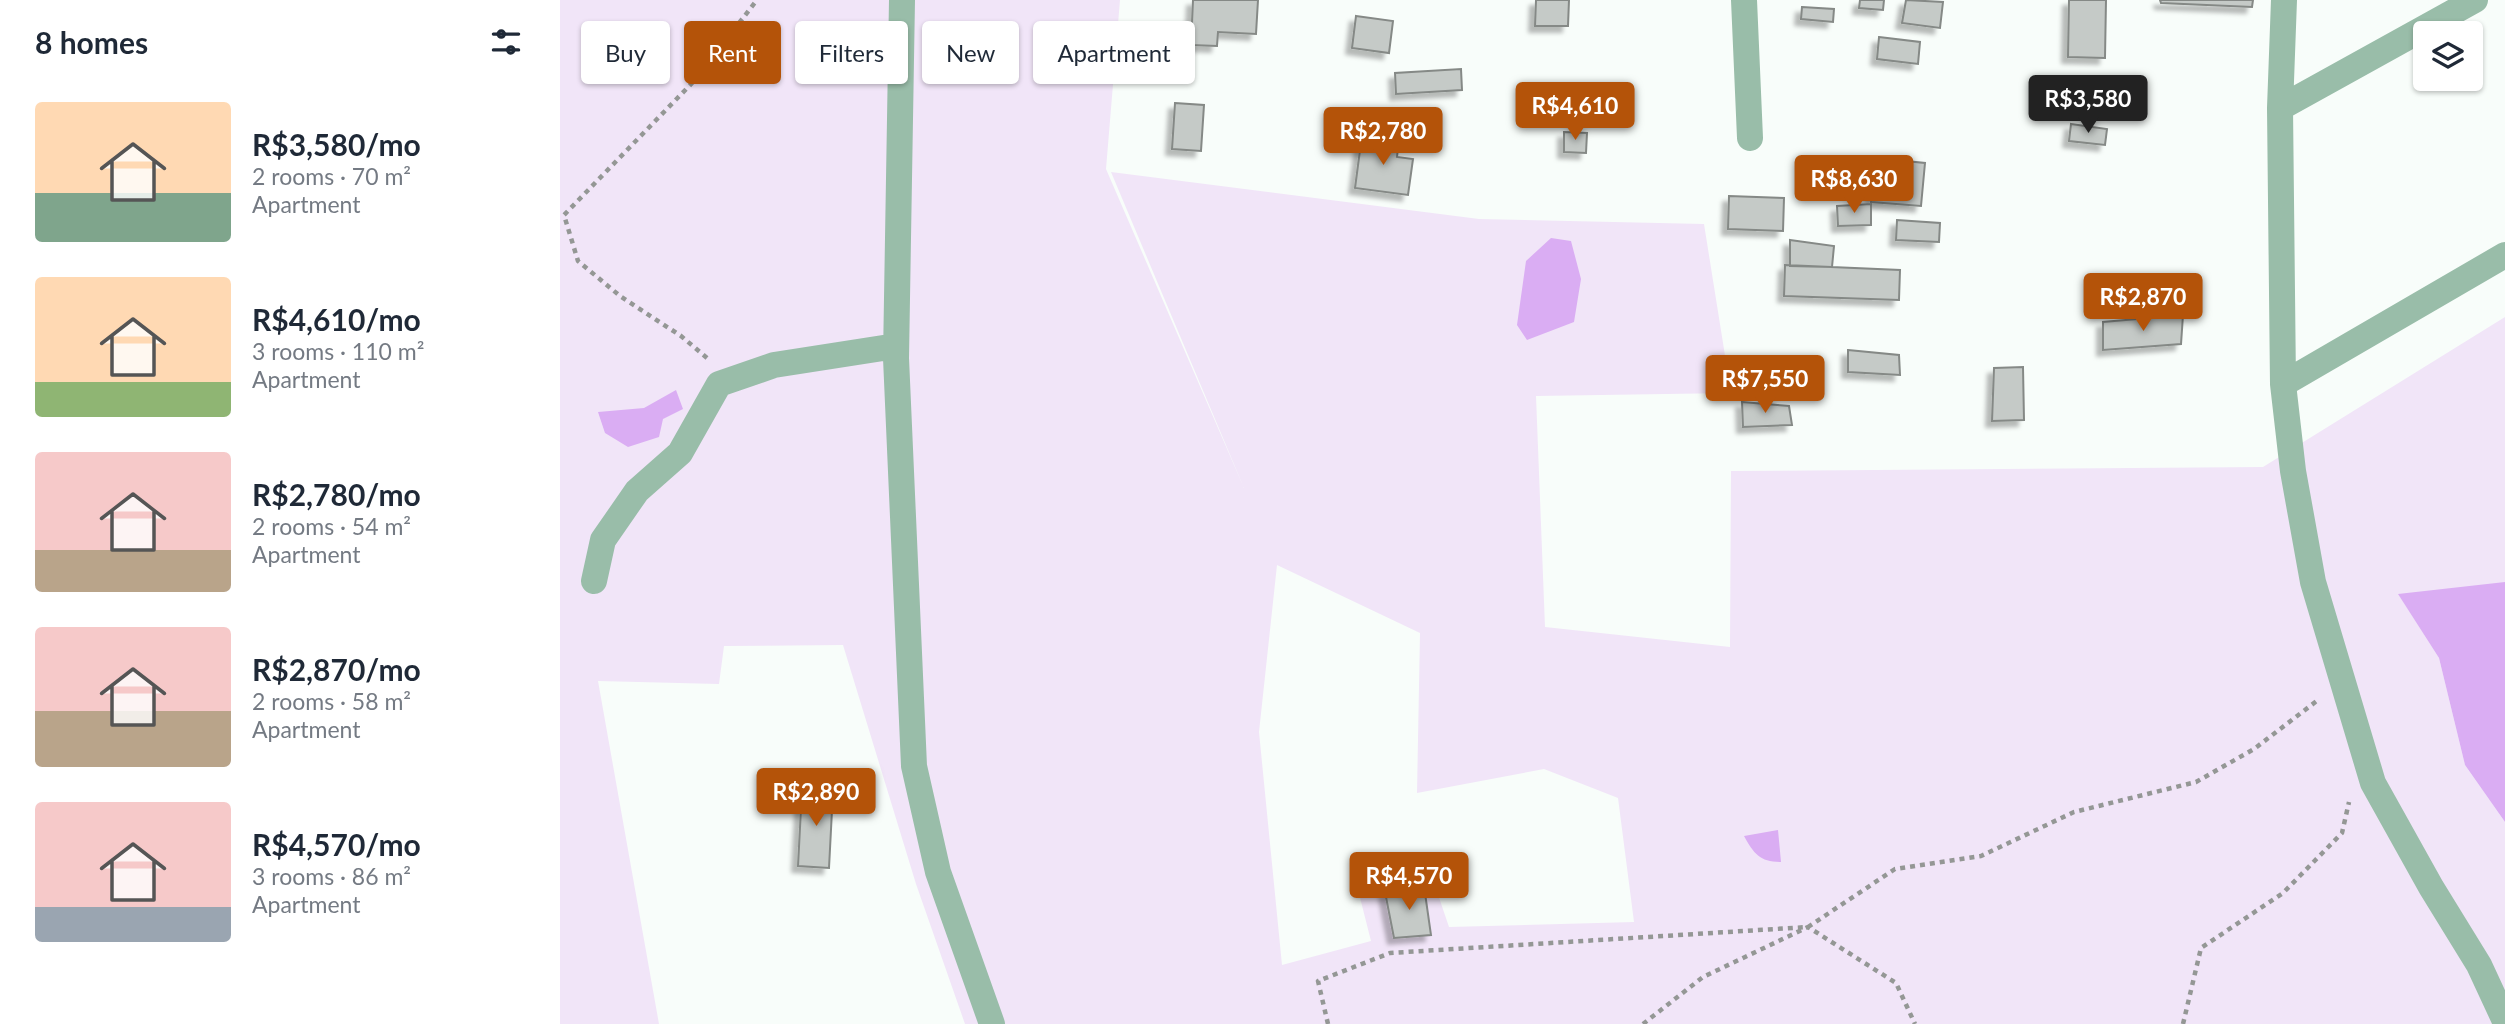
<!DOCTYPE html>
<html lang="en">
<head>
<meta charset="utf-8">
<style>
  :root { --surface:#fff; --page:#f2f2f3; --text:#1f2937; --muted:#747a83; --accent:#b45309 }
  body { margin:0; font-family:Lato,sans-serif; background:var(--page); color:var(--text); height:100vh; display:flex; flex-direction:column; font-size:26px; white-space:nowrap }
  * { box-sizing:border-box; margin:0 }
  p { font-size:23px; color:var(--muted) }
  .icon { flex:none; width:38px; height:38px; fill:none; stroke:currentColor; stroke-width:2; stroke-linecap:round; stroke-linejoin:round }
  .map { position:relative; flex:1; overflow:hidden }
  .details { display:flex; flex-direction:column; background:var(--surface); width:560px }
  .details>* { flex:none }
  .banner { position:absolute; left:21px; top:21px; width:665px; height:63px; display:flex; gap:14px }
  .controls { position:absolute; left:1853px; top:21px; display:grid; gap:14px }
  .controls a { display:grid; place-items:center; width:70px; height:70px; border-radius:7px; background:var(--surface); box-shadow:0 2px 5px #0004; font-size:35px }
  .price { position:absolute; translate:-50% -60px; padding:0 16px; border-radius:7px; background:var(--accent); color:#fff; font-size:23px; line-height:46px; filter:drop-shadow(0 2px 4px #0008) }
  .price::after { content:''; position:absolute; left:50%; top:42px; width:21px; height:16px; margin-left:-10px; background:inherit; clip-path:polygon(0 0,100% 0,50% 100%) }
  .price.on { background:#222; color:#fff }
  ul { padding:0; list-style:none }
  li { display:flex; align-items:center; gap:21px; height:175px; padding:0 35px }
  li span { display:grid; place-items:center; flex:none; width:196px; height:140px; border-radius:7px; color:#555 }
  li>.icon { margin-inline-start:auto }
  span .icon { width:84px; height:84px; fill:#fffc; stroke-width:1 }
  li b { font-size:30px }
  h2 { display:flex; justify-content:space-between; align-items:center; height:84px; padding:0 35px; font-size:30px }
  .pill { padding:0 24px; border-radius:7px; background:var(--surface); box-shadow:0 2px 5px #0004; font-size:24px; line-height:63px }
  .pill.on { background:var(--accent); color:#fff }
  main { display:flex; flex:1; min-height:0 }
  .map>svg:first-child { display:block }
  .green { fill:#f1e5f8; fill-rule:evenodd }
  .water { fill:#daadf3 }
  .building { fill:#c5cac7; stroke:#858986; stroke-width:2; filter:url(#shadow) }
  .lines { fill:none; stroke-linecap:round; stroke-linejoin:round }
  .path { stroke:#949795; stroke-width:4.5; stroke-dasharray:5 5; stroke-linecap:butt }
  .street { stroke:#99bda9; stroke-width:26 }
</style>
</head>
<body>
<main>
<section class="details">
<h2>8 homes<svg class="icon" aria-label="filters" viewBox="0 0 24 24"><path d="M4 7h16M4 17h16"/><circle cx="9" cy="7" r="2"/><circle cx="15" cy="17" r="2"/></svg></h2>
<ul>
<li><span style="background:linear-gradient(#ffd9b3 65%,#7fa58c 0)"><svg class="icon" aria-label="home" viewBox="0 0 24 24"><path d="M3 11l9-7 9 7M6 9v11h12V9"/></svg></span><div><b>R$3,580/mo</b><p>2 rooms · 70 m²</p><p>Apartment</p></div></li>
<li><span style="background:linear-gradient(#ffd9b3 75%,#8fb573 0)"><svg class="icon" aria-label="home" viewBox="0 0 24 24"><path d="M3 11l9-7 9 7M6 9v11h12V9"/></svg></span><div><b>R$4,610/mo</b><p>3 rooms · 110 m²</p><p>Apartment</p></div></li>
<li><span style="background:linear-gradient(#f6c9c9 70%,#b9a48a 0)"><svg class="icon" aria-label="home" viewBox="0 0 24 24"><path d="M3 11l9-7 9 7M6 9v11h12V9"/></svg></span><div><b>R$2,780/mo</b><p>2 rooms · 54 m²</p><p>Apartment</p></div></li>
<li><span style="background:linear-gradient(#f6c9c9 60%,#b9a48a 0)"><svg class="icon" aria-label="home" viewBox="0 0 24 24"><path d="M3 11l9-7 9 7M6 9v11h12V9"/></svg></span><div><b>R$2,870/mo</b><p>2 rooms · 58 m²</p><p>Apartment</p></div></li>
<li><span style="background:linear-gradient(#f6c9c9 75%,#9aa5b1 0)"><svg class="icon" aria-label="home" viewBox="0 0 24 24"><path d="M3 11l9-7 9 7M6 9v11h12V9"/></svg></span><div><b>R$4,570/mo</b><p>3 rooms · 86 m²</p><p>Apartment</p></div></li>
</ul>
</section>
<div class="map">
<svg width="1945" height="1024" viewBox="0 0 1945 1024">
  <defs>
    <filter id="shadow"><feDropShadow dx="-6" dy="6" stdDeviation="2" flood-color="#0004"/></filter>
  </defs>
  <rect width="100%" height="100%" fill="#f8fdfa"/>
  <path class="green" d="M0 0H560L546 169 684 488 551 172 919 219 1144 224 1171 393 976 396 985 627 1170 647 1171 471 1703 467 1945 317V585L1839 595 1879 658 1905 765 1945 822V1024H405L356 884 283 645 164 646 159 684 38 681 99 1024H0ZM717 565 860 633 857 793 984 769 1058 798 1074 922 889 927 864 853 793 870 811 941 722 965 699 732Z"/>
  <path class="water" d="M991 238 1011 241 1021 279 1014 322 967 340 957 325 966 261Z
    M116 390 123 409 103 419 99 437 68 447 45 433 38 412 84 408Z
    M1945 582V822L1905 765 1879 658 1838 594Z
    M1218 830 1221 862C1200 862 1194 854 1184 836Z"/>
  <path class="building" d="M633 0H698L696 34 658 32 657 46 631 45Z
    M976 0H1009L1008 26H975Z
    M1300 0H1324L1323 10 1299 8Z
    M1346 0 1383 2 1380 28 1342 23Z
    M1509 0H1546L1545 58 1508 57Z
    M1600 0H1693L1692 7 1601 3Z
    M1242 7 1274 9 1273 22 1241 19Z
    M796 16 833 21 829 53 792 48Z
    M1319 37 1360 42 1358 64 1317 59Z
    M901 69 902 90 836 94 835 73Z
    M615 103 644 105 641 151 612 149Z
    M1511 124 1547 129 1545 145 1509 141Z
    M1004 132 1027 133 1026 153 1004 152Z
    M802 135 839 140 837 157 853 159 848 195 795 188Z
    M1315 158 1365 163 1361 206 1311 202Z
    M1169 196 1224 198 1223 231 1168 229Z
    M1311 204V225L1278 226 1277 206Z
    M1337 220 1380 223 1379 242 1336 240Z
    M1230 240 1274 246 1272 267 1230 266Z
    M1225 265 1340 270 1339 300 1224 296Z
    M1623 315 1621 344 1543 350V322Z
    M1288 350 1339 355 1340 375 1288 372Z
    M1199 362H1240L1237 381 1199 378Z
    M1463 367 1464 420 1432 421 1434 368Z
    M1182 402 1229 406 1232 425 1183 427Z
    M242 789 273 791 269 868 238 866Z
    M864 886 871 935 834 938 825 892Z"/>
  <g class="lines">
    <path class="path" d="M147 358 121 336 60 296 18 261 4 215 134 81 197 0
      M768 1024 758 981 830 953 1248 927 1335 869 1421 856 1514 812 1636 782 1694 749 1758 700
      M1083 1024 1143 977 1248 927 1336 983 1355 1024
      M1623 1024 1641 948 1723 893 1782 833 1789 802"/>
    <path class="street" d="M342 0 336 358 354 766 378 872 432 1024
      M1184 0 1190 138
      M1724 0 1720 108 1723 384 1733 471 1753 582 1813 783 1871 887 1919 965 1945 1021
      M1720 108 1915 0
      M1723 384 1945 255
      M34 581 43 540 77 491 120 453 159 384 214 365 336 346"/>
  </g>
</svg>
<div class="controls">
<a><svg class="icon" aria-label="layers" viewBox="0 0 24 24"><path d="M12 4l9 5-9 5-9-5zM3 14l9 5 9-5"/></svg></a>
</div>
<b class="price on" style="left:1528px;top:135px">R$3,580</b>
<b class="price" style="left:1015px;top:142px">R$4,610</b>
<b class="price" style="left:823px;top:167px">R$2,780</b>
<b class="price" style="left:1294px;top:215px">R$8,630</b>
<b class="price" style="left:1583px;top:333px">R$2,870</b>
<b class="price" style="left:1205px;top:415px">R$7,550</b>
<b class="price" style="left:256px;top:828px">R$2,890</b>
<b class="price" style="left:849px;top:912px">R$4,570</b>
<div class="banner">
<a class="pill">Buy</a>
<a class="pill on">Rent</a>
<a class="pill">Filters</a>
<a class="pill">New</a>
<a class="pill">Apartment</a>
</div>
</div>
</main>
</body>
</html>
